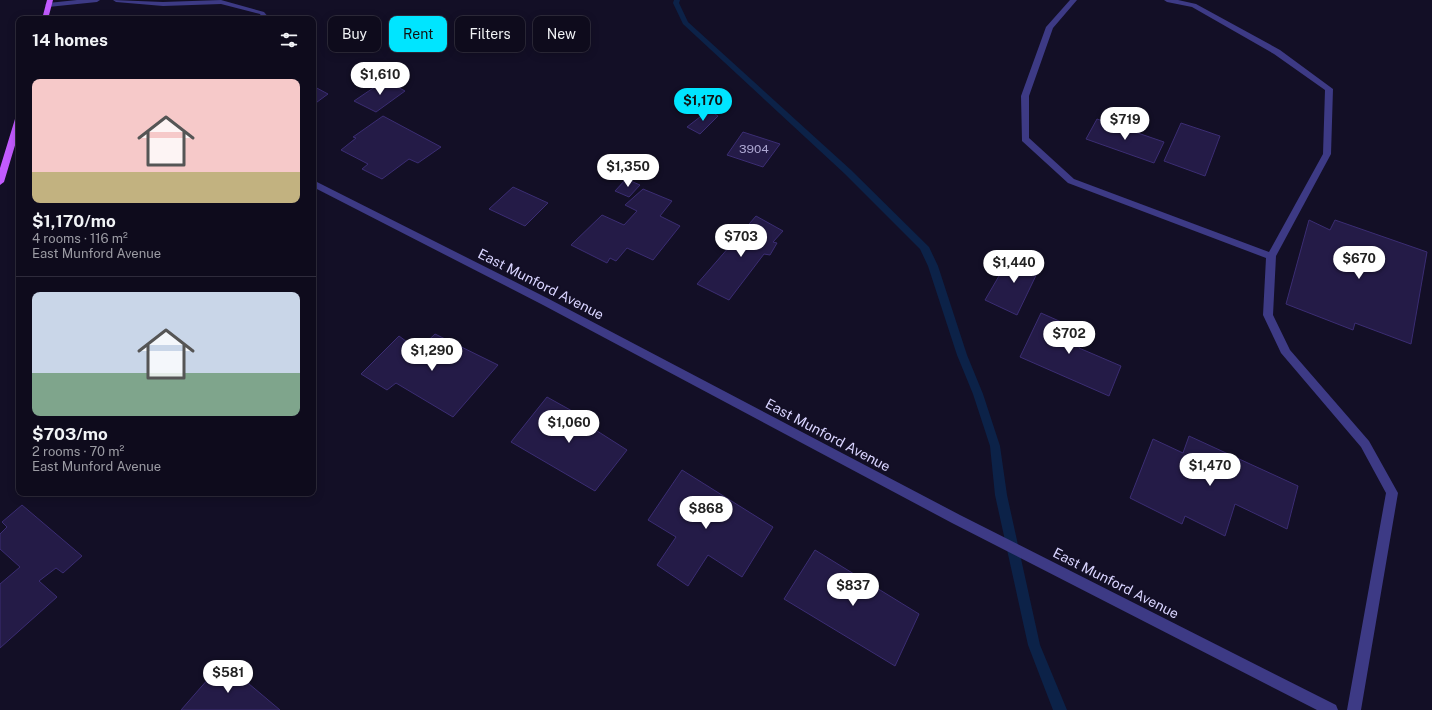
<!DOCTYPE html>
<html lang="en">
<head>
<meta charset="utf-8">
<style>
  :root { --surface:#0e0b1c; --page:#171425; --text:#f1f3f6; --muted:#9b9ba3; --line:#2e2b3b; --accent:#00e5ff }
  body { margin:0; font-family:"Public Sans",sans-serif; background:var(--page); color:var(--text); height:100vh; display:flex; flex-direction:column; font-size:15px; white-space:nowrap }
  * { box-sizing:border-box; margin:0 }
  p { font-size:13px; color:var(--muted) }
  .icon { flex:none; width:22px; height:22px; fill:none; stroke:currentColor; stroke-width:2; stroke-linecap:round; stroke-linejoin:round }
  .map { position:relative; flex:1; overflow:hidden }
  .side { position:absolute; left:16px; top:16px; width:300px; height:480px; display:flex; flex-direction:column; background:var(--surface); border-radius:8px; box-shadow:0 2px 10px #0003,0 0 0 1px var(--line) }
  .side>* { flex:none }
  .hud { position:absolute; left:328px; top:16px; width:380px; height:36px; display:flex; gap:8px }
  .price { position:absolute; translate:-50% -34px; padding:0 9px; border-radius:14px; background:#fff; color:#222; font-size:13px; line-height:26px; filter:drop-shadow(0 1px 2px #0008) }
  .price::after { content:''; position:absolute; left:50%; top:24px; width:12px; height:9px; margin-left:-6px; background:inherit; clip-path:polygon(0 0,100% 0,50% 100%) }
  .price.selected { background:var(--accent); color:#111 }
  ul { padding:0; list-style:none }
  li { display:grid; align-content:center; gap:8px; height:212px; padding:0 16px }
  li+li { border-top:1px solid var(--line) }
  li span { display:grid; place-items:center; height:124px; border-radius:8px; color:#555 }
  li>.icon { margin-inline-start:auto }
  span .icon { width:72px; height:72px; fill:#fffc; stroke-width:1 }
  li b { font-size:17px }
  h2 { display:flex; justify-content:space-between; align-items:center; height:48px; padding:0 16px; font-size:17px }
  .chip { padding:0 14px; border-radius:8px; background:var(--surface); box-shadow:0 2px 10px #0003,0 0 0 1px var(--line); font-size:14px; line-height:36px }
  .chip.selected { background:var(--accent); color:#111 }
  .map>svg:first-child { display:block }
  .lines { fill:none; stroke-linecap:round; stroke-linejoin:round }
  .stream { fill:#0c2248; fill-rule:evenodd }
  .building { fill:#241b47; stroke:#3b2d73 }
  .minor { fill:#3d3a85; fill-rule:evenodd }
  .major { fill:#c25bff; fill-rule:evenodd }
  .labels { text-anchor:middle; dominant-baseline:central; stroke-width:4; stroke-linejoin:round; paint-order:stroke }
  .number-label { font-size:12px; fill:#aca6d1 }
  .street-label { font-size:14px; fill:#d9d4ff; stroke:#130f26 }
</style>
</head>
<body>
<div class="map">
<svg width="1432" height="710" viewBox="0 0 1432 710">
  <rect width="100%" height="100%" fill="#130f26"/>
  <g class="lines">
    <path class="stream" d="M674 0H680L679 3 688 22 851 170 929 247 938 266 967 355 983 394 1000 446 1007 495 1040 645 1067 710H1053L1028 645 995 495 990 446 973 394 957 355 928 266 920 249 845 174 683 24 673 3Z"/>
  </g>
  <path class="building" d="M385 80 405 91 376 112 354 101Z
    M313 86 328 94 313 105Z
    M709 110 718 116 700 134 687 127Z
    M383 116 441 147 418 163 409 159 382 179 362 169 368 164 341 150 356 138 353 137Z
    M1097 119 1164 142 1154 163 1086 139Z
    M1181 123 1220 136 1205 176 1164 161Z
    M743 132 780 144 763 167 727 155Z
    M626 179 640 185 629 197 615 191Z
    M513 187 548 203 525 226 489 209Z
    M643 189 672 201 660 216 680 226 653 260 627 248 616 261 610 258 607 263 571 245 602 215 624 225 637 211 625 205Z
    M756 216 783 231 773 242 777 243 770 255 764 254 729 300 697 284Z
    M1309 220 1330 230 1335 220 1427 252 1411 344 1355 323 1353 330 1286 304Z
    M1013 252 1041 265 1017 315 985 300Z
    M1041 313 1084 332 1079 348 1121 366 1109 396 1020 357Z
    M435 334 498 365 453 417 396 383 387 390 361 374 399 336 418 350Z
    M547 397 599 426 594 429 627 450 595 491 511 442Z
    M1189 436 1298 486 1287 529 1235 504 1225 536 1185 516 1182 524 1130 498 1153 439 1183 453Z
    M682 470 773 527 742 577 708 555 688 586 657 565 676 537 648 520Z
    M22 505 82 556 63 573 56 568 39 581 57 597 0 648V584L20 567 0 549V534L7 527 2 522Z
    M815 550 919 614 895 666 784 599Z
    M223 662 280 710H181Z"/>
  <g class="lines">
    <path class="minor" d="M77 0H100L97 2 48 7 45 5 48 3Z
      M113 0 163 2 221 0 264 12 270 19H263L260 14 221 4 163 6 116 2Z
      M1070 0H1077L1053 28 1029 96V138L1074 179 1269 252 1323 154 1325 90 1274 54 1192 7 1167 2 1164 0H1178L1196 4 1280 50 1333 89 1331 154 1276 256 1273 315 1290 350 1369 441 1398 493 1361 710H1347L1386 493 1361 447 1281 353 1263 315 1266 258 1068 183 1022 141 1021 96 1046 27Z
      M313 180 549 299 960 515 1336 705 1338 710H1317L952 523 543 305 313 187Z"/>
    <path class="major" d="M47 0H53L48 19H42Z
      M19 116V132L4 182 0 185V168L15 119Z"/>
  </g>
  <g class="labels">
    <g class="number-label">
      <text x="754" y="149">3904</text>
    </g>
    <g class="street-label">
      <text transform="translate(541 284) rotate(27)">East Munford Avenue</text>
      <text transform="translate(828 435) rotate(28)">East Munford Avenue</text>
      <text transform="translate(1116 583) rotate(27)">East Munford Avenue</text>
    </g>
  </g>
</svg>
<b class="price" style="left:380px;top:96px">$1,610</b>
<b class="price selected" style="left:703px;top:122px">$1,170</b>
<b class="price" style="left:1125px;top:141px">$719</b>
<b class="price" style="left:628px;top:188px">$1,350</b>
<b class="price" style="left:741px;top:258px">$703</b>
<b class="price" style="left:1359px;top:280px">$670</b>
<b class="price" style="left:1014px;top:284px">$1,440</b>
<b class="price" style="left:1069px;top:355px">$702</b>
<b class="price" style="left:432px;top:372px">$1,290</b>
<b class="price" style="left:569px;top:444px">$1,060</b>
<b class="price" style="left:1210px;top:487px">$1,470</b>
<b class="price" style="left:706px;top:530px">$868</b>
<b class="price" style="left:853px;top:607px">$837</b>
<b class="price" style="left:228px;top:694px">$581</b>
<div class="hud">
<a class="chip">Buy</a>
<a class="chip selected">Rent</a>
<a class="chip">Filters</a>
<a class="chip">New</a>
</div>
<section class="side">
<h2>14 homes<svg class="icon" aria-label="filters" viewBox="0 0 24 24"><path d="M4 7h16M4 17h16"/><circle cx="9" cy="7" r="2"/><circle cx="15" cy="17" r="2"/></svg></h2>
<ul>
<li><span style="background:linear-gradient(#f6c9c9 75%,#c2b280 0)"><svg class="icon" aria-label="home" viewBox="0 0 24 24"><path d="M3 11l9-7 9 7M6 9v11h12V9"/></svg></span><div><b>$1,170/mo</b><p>4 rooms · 116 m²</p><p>East Munford Avenue</p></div></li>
<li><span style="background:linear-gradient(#c9d6e8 65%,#7fa58c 0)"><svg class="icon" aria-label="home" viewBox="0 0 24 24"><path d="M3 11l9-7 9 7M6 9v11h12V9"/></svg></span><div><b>$703/mo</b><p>2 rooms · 70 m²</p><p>East Munford Avenue</p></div></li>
</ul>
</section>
</div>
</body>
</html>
